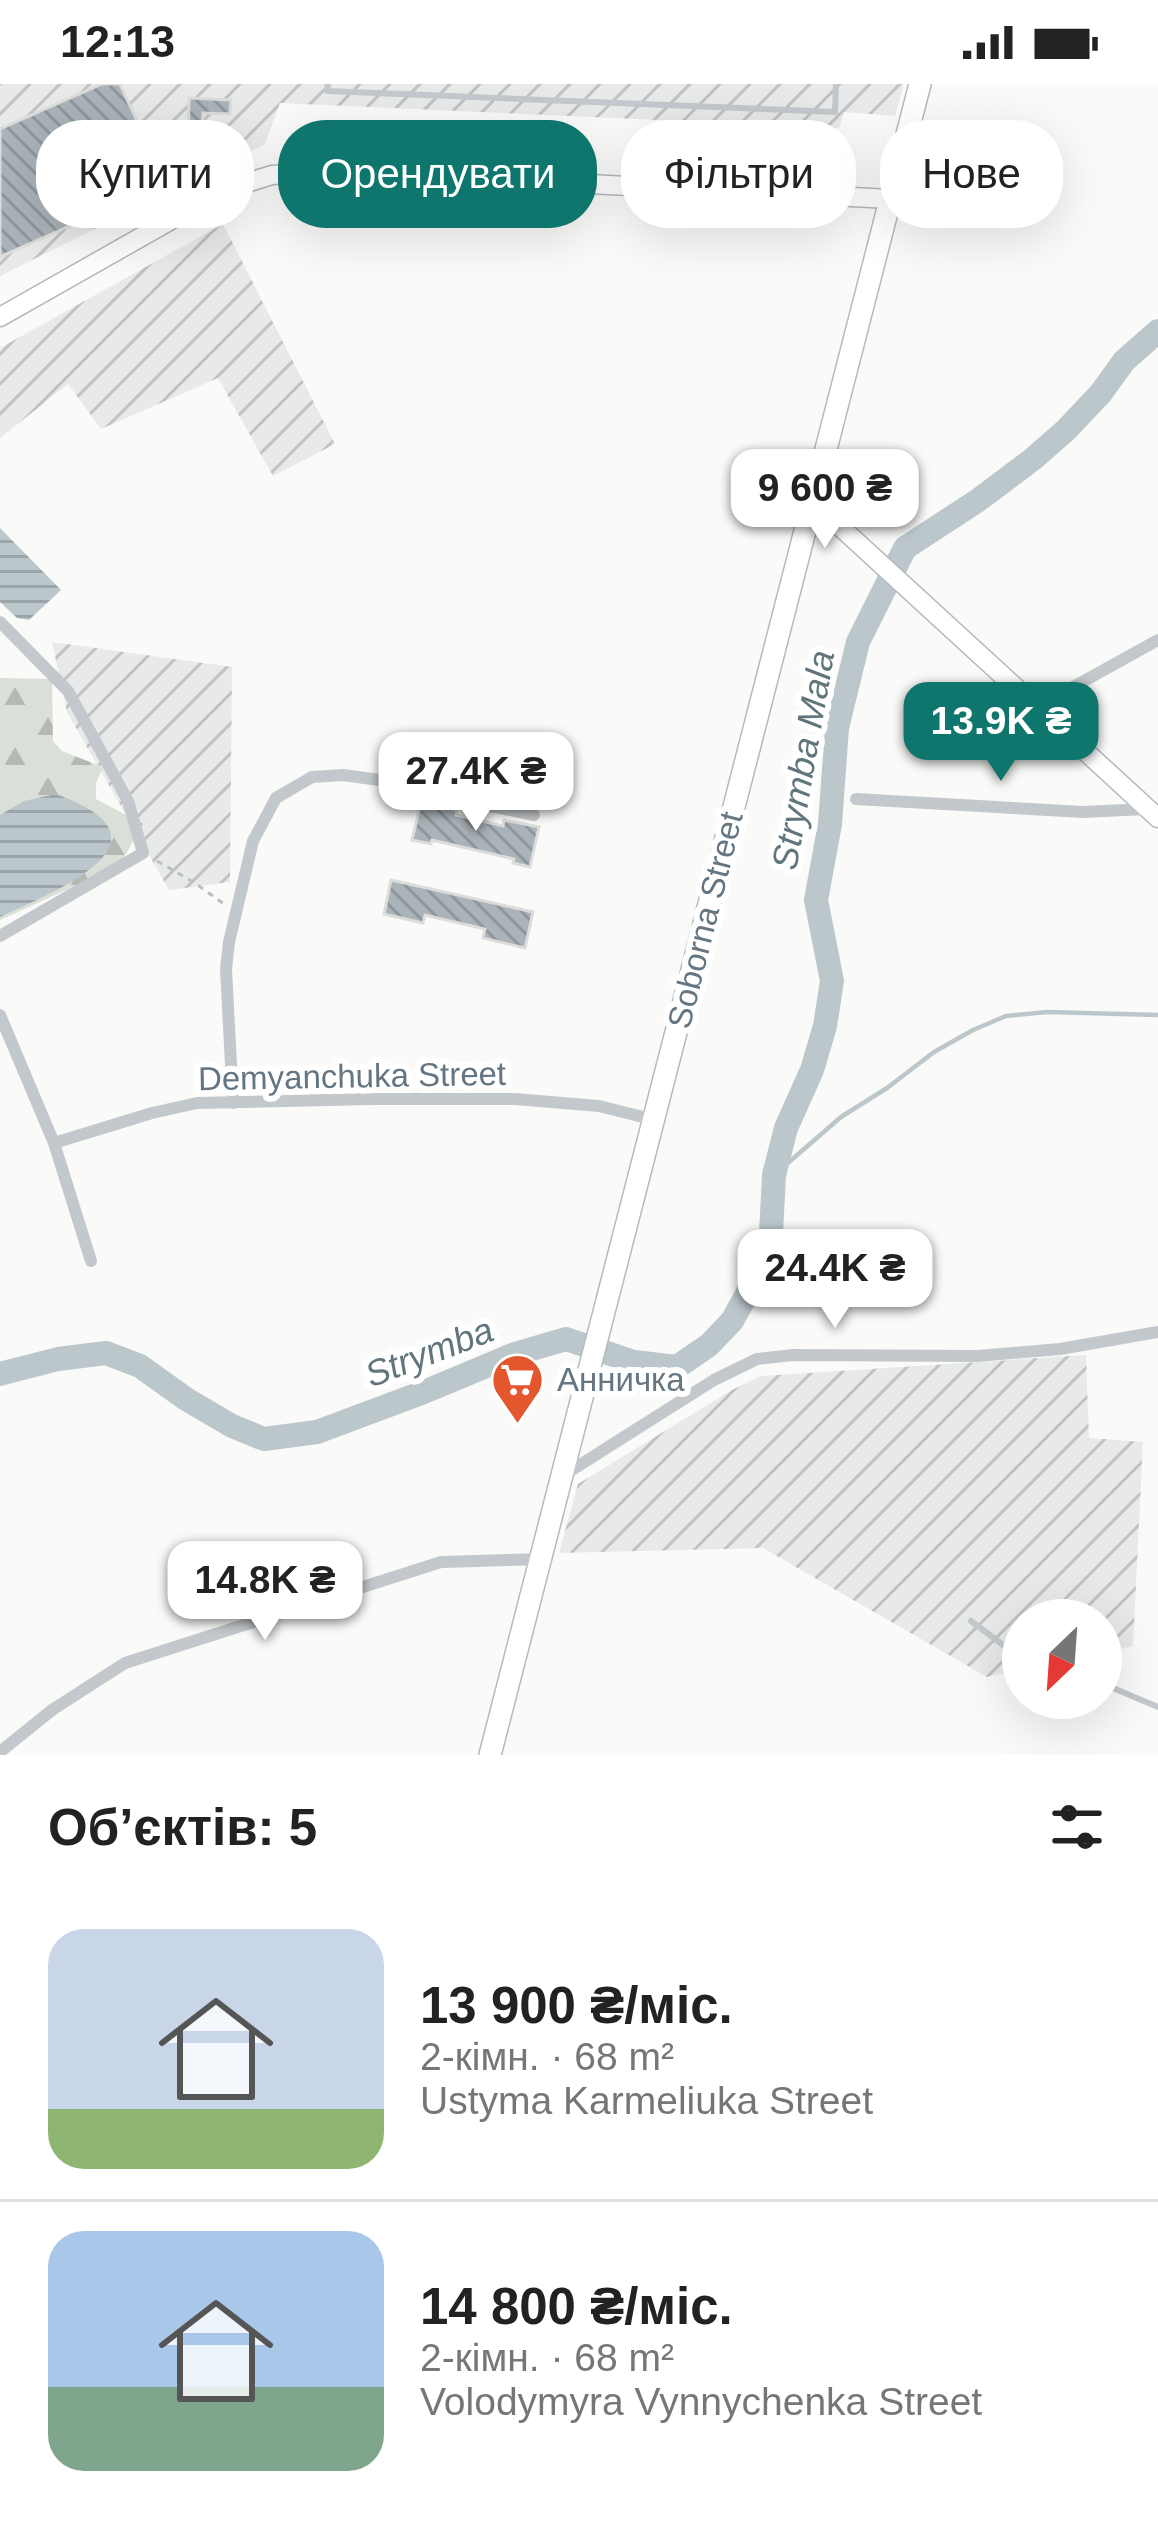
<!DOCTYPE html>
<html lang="uk">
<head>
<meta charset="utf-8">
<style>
  :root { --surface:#fff; --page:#f6f6f6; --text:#222; --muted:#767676; --line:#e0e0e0; --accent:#0f766e }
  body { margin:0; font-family:Helvetica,sans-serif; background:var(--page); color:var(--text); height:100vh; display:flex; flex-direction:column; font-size:45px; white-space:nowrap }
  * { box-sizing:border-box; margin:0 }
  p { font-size:39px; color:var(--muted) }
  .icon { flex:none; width:66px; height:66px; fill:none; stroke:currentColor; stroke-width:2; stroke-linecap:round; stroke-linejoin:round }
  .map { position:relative; height:1671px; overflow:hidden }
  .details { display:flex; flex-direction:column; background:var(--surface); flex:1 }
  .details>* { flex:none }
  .hud { position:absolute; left:36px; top:36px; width:1086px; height:108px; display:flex; gap:24px }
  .needle { width:78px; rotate:205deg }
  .fabs { position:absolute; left:1002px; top:1515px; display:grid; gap:24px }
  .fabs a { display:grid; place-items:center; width:120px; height:120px; border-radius:50%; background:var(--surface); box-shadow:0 12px 48px #0002; font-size:60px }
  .price { position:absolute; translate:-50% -102px; padding:0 27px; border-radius:24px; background:#fff; color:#222; font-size:39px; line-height:78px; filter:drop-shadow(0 3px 6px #0008) }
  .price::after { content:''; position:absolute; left:50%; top:72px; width:36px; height:27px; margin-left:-18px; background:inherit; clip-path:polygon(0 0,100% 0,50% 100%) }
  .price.on { background:var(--accent); color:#fff }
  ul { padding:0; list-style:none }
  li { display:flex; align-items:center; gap:36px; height:300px; padding:0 48px }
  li+li { border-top:3px solid var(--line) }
  li span { display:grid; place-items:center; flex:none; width:336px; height:240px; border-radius:36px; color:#555 }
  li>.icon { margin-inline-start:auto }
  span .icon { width:144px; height:144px; fill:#fffc; stroke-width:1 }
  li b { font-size:51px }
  h2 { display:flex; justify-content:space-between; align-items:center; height:144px; padding:0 48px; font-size:51px }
  .pill { padding:0 42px; border-radius:48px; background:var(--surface); box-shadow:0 12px 48px #0002; font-size:42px; line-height:108px }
  .pill.on { background:var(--accent); color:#fff }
  .status { display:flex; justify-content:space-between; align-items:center; height:84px; padding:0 60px; background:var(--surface); direction:ltr }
  .status svg { height:33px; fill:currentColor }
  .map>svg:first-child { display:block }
  .industrial { fill:url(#industrial-furrows) }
  .forest { fill:url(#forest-firs) }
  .water { fill:url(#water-rules) }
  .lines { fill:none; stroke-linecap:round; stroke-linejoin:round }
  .stream { stroke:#bbc7cb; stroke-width:4.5 }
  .river { stroke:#bbc7cb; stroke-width:24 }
  .building { fill:url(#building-back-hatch); stroke:#dcdcda; stroke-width:3 }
  .secondary-casing { stroke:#b3babf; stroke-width:21 }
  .primary-casing { stroke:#b5babe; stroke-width:24 }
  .path { stroke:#bbbfc2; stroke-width:3; stroke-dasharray:6 6; stroke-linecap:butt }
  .lane { stroke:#c3c8cc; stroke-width:6 }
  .street { stroke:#c3c8cc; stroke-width:12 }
  .secondary { stroke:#fff; stroke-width:18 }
  .primary { stroke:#fff; stroke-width:21 }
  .labels { text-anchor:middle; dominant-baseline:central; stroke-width:12; stroke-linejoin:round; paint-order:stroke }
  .street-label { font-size:33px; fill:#657683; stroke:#fff }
  .poi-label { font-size:33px; fill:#657683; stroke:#fff; text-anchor:start }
  .water-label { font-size:36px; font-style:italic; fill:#60757c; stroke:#fff }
</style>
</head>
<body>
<div class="status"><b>12:13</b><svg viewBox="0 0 49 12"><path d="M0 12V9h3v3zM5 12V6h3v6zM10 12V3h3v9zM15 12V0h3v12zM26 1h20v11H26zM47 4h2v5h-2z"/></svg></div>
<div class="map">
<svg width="1158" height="1671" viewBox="0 0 1158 1671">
  <defs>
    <pattern id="industrial-furrows" width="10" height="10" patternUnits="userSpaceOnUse" patternTransform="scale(3)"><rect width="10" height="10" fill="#e8e9e9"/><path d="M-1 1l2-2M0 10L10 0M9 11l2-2" fill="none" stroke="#c0c1c2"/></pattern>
    <pattern id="forest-firs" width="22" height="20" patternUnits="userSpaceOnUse" patternTransform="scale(3)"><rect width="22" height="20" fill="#dadfd7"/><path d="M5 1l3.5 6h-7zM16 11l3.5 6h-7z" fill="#b4b9b4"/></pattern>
    <pattern id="water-rules" width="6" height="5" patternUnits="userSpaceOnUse" patternTransform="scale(3)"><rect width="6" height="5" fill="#bbc7cb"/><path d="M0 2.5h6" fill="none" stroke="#9ca6aa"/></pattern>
    <pattern id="building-back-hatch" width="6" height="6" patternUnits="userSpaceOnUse" patternTransform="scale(3)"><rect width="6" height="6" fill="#aab3b9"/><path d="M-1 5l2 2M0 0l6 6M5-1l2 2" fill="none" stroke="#8e969c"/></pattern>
  </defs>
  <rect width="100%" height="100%" fill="#fafaf8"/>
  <path class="industrial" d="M0 0H904L895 32 844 28 839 44 280 19 265 60 0 192Z
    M223 140 335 360 273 392 218 294 101 345 68 300 0 354V264Z
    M52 558 232 583 230 798 169 806 67 628Z
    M1086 1271 1089 1354 1143 1358 1133 1562 1101 1570V1536H1023V1585L987 1593 763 1464 559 1469 578 1400 732 1306 761 1292Z"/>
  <path class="forest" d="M0 594 52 595 53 657 62 667 103 683 96 699V715L143 740 119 782 0 836Z"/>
  <path class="water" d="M0 444 61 506 29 536 17 534 0 518Z
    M56 710C184 756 57 807 0 833V731L24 717Z"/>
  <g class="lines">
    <path class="stream" d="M774 1091 841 1033 887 1004 934 968 973 946 1006 932 1047 928 1158 931"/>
    <path class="river" d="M0 1290 58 1275 106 1269 140 1282 186 1315 232 1342 264 1355 317 1348 424 1308 515 1270 566 1255 634 1278 677 1283 709 1261 732 1237 747 1210 771 1149 774 1091 786 1044 812 986 825 942 832 897 816 816 830 740 837 644 858 558 905 464 977 417 1033 375 1066 346 1101 309 1124 277 1158 247"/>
  </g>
  <path class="building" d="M102 0H120L159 85 123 101 94 39 76 47 110 124 0 173V45Z
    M189 14 231 16 230 30 203 29 202 52 229 53 228 69 188 67Z
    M421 718 457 726 456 731 503 742 504 736 539 743 530 783 513 779 514 775 432 756 431 760 412 756Z
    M391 796 533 828 525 864 483 854 485 845 425 831 423 839 384 830Z"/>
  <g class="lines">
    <defs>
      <path id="secondary" d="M0 233 224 106 272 91 328 87 891 115
        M811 416 1158 734"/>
      <path id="primary" d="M490 1671 920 0"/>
    </defs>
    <use href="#secondary" class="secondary-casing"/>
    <use href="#primary" class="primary-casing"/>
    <path class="path" d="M157 777 195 799 224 820"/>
    <path class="lane" d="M328 0 327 7 835 28 836 0
      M971 1537 1003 1561 1023 1569
      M1101 1599 1158 1623"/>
    <path class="street" d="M0 538 68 607 128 717 143 769 0 852
      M1039 622 1158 556
      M856 715 1083 728 1146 725
      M0 931 54 1059 91 1177
      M233 1019 226 885 229 858 253 757 276 714 312 693 343 691 386 697 418 707 534 731
      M54 1059 152 1029 197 1019 372 1015H515L599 1022 655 1036
      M564 1391 714 1296 757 1275 793 1271 977 1272 1060 1265 1158 1248
      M0 1668 52 1626 125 1579 441 1478 540 1475"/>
    <use href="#secondary" class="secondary"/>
    <use href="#primary" class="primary"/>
  </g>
  <defs>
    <symbol id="supermarket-pin" viewBox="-11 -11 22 30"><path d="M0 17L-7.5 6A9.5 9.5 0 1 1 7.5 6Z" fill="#e4572e" stroke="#fff"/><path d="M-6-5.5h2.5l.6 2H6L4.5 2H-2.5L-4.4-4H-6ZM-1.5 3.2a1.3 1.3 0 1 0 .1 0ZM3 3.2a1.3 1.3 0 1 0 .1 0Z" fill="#fff"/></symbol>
  </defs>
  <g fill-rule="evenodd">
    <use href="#supermarket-pin" x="488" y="1266" width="59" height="81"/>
  </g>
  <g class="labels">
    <g class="street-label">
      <text transform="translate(705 836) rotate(-76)">Soborna Street</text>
      <text transform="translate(352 992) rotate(-1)">Demyanchuka Street</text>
    </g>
    <g class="poi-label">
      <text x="557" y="1295">Анничка</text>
    </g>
    <g class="water-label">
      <text transform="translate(803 676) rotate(-80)">Strymba Mala</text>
      <text transform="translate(429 1268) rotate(-21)">Strymba</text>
    </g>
  </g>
</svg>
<div class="fabs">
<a><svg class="needle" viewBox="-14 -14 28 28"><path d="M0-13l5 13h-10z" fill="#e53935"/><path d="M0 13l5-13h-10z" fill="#767676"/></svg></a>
</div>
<b class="price" style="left:825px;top:467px">9 600 ₴</b>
<b class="price on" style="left:1001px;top:700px">13.9K ₴</b>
<b class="price" style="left:476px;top:750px">27.4K ₴</b>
<b class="price" style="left:835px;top:1247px">24.4K ₴</b>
<b class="price" style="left:265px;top:1559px">14.8K ₴</b>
<div class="hud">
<a class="pill">Купити</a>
<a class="pill on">Орендувати</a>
<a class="pill">Фільтри</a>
<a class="pill">Нове</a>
</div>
</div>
<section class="details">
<h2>Об’єктів: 5<svg class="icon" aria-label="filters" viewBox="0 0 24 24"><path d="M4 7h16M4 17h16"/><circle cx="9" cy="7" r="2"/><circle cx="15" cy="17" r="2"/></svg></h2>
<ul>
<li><span style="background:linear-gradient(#c9d6e8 75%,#8fb573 0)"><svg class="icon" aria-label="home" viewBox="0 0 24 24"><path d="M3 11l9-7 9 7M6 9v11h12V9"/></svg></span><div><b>13 900 ₴/міс.</b><p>2-кімн. · 68 m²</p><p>Ustyma Karmeliuka Street</p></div></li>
<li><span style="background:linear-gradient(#a9c7e8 65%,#7fa58c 0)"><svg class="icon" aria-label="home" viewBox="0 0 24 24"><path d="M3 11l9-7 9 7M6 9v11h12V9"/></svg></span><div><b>14 800 ₴/міс.</b><p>2-кімн. · 68 m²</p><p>Volodymyra Vynnychenka Street</p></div></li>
</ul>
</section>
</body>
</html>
